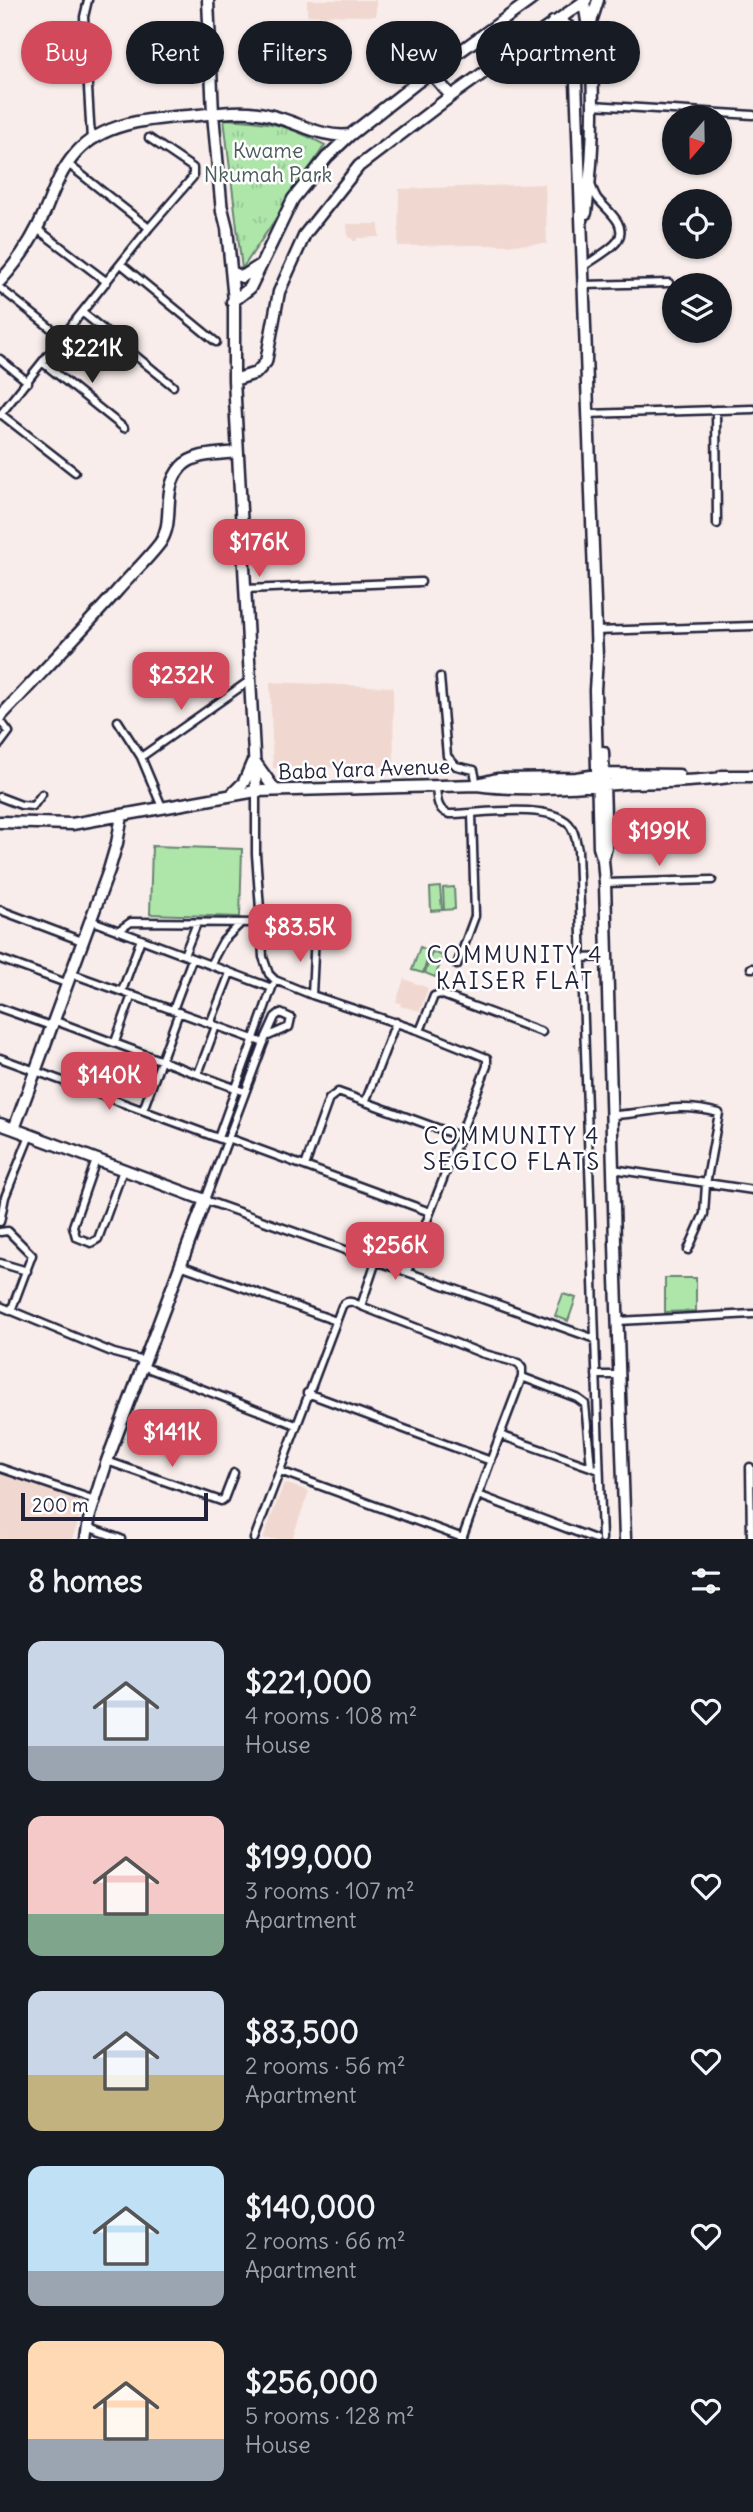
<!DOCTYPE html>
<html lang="en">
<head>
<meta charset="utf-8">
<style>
  :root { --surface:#171b24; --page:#20242c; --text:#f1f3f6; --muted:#9ea1a6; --accent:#d1495b }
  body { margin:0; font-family:Delius,sans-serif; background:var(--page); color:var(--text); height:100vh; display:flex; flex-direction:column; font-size:26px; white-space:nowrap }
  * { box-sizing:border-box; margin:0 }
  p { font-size:23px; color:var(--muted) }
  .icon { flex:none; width:38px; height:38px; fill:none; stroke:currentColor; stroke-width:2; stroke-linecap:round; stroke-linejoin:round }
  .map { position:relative; height:1539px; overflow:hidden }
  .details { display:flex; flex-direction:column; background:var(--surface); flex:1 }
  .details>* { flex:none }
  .hud { position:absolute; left:21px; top:21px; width:712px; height:63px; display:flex; gap:14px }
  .needle { width:46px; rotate:200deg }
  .buttons { position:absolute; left:662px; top:105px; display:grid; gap:14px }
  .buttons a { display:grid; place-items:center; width:70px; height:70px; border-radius:50%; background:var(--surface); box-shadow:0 2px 5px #0004; font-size:35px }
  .scale { position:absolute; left:21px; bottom:18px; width:187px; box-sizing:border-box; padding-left:7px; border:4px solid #22223b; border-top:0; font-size:19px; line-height:24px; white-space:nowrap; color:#22223b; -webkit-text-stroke:5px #fff; paint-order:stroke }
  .price { position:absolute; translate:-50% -60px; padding:0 16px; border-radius:14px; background:var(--accent); color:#fff; font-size:23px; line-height:46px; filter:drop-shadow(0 2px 4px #0008) }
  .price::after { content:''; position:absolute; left:50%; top:42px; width:21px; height:16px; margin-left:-10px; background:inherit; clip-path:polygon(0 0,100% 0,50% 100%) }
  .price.active { background:#222; color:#fff }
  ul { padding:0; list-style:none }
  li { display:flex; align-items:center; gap:21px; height:175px; padding:0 28px }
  li span { display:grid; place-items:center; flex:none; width:196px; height:140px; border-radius:14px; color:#555 }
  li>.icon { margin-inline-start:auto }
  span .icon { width:84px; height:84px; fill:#fffc; stroke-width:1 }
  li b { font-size:30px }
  h2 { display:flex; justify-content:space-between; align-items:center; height:84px; padding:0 28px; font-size:30px }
  .tag { padding:0 24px; border-radius:32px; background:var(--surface); box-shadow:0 2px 5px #0004; font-size:24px; line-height:63px }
  .tag.active { background:var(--accent); color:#fff }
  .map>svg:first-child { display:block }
  .built { fill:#f0d8d0 }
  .grass { fill:url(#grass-tufts); stroke:#688472; stroke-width:2 }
  .pitch { fill:#aee6aa; stroke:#688472; stroke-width:2 }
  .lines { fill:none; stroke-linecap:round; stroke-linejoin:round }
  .street-casing { stroke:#22223b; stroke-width:11 }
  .secondary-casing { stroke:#22223b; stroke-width:15 }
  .street { stroke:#fff; stroke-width:6 }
  .secondary { stroke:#fff; stroke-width:10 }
  .labels { text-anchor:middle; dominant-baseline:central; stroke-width:5; stroke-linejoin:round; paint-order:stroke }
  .park-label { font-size:21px; fill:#4c5d5c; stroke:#fff }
  .street-label { font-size:21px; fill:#22223b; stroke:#fff }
  .neighbourhood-label { font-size:23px; letter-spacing:2px; fill:#22223b; stroke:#fff }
</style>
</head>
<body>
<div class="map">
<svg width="753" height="1539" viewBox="0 0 753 1539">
  <defs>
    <pattern id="grass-tufts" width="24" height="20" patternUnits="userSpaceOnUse" patternTransform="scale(1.75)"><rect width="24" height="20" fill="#aee6aa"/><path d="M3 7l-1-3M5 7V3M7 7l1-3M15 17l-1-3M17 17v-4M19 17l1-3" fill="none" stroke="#95c593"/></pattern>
  </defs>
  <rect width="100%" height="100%" fill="#f8edea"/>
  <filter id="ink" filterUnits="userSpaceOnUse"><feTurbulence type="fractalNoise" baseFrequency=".0143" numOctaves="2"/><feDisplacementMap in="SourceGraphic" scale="14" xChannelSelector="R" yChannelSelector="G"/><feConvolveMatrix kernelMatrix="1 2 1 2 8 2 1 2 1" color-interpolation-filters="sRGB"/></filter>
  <g filter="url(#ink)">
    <path class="built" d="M307 0H376V16L307 15Z
      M545 184 547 244 398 246 399 189Z
      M347 224H379V237L357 238V241H353L352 238H348Z
      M270 682 393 687 394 767 273 768Z
      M404 979 428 988 420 1011 400 1006 401 1003 396 1002Z
      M0 1471 66 1493 86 1502 72 1539H0Z
      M284 1483 309 1491 292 1539H263Z"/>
    <path class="grass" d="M224 119C268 121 285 124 325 145L242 269Z"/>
    <path class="pitch" d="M152 846 242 849 240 917 150 914Z
      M440 887 442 910 431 911 430 888Z
      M454 887 455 909 444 910 443 888Z
      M420 947 430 951 423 973 412 970Z
      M432 952 443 956 435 977 425 973Z
      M665 1278H696V1311L665 1312Z
      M563 1294 576 1298 568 1321 555 1316Z"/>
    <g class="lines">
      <defs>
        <path id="street" d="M88 0 84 17 91 140
          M592 105 753 115
          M68 164 149 228
          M36 228 107 282
          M121 264 216 342
          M583 267C592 260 613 249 618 240 628 223 605 209 597 198 594 193 592 187 590 182
          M583 285 669 283
          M0 288 63 338
          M83 313 173 386
          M0 359 28 382
          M43 363 124 428
          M716 410 717 524
          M587 414 753 409
          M0 415 149 228 193 177V168L149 138
          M2 415 75 472
          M244 589 421 582
          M595 631 753 626
          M440 677 447 756 456 766 474 770 477 785
          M0 720 9 732 0 744
          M118 721 141 757 249 681
          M141 757 162 807
          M436 786C437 797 436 810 449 814 478 814 548 802 569 824 575 831 576 841 578 850L602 1539
          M256 791V854L261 923 263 957 269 974 275 980 312 995 420 1031 487 1058V1066L407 1272
          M0 797 21 805 33 806 42 794
          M605 883 712 880
          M0 910 82 941
          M90 920 272 988
          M118 931 131 922 261 923
          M184 955 197 923
          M582 958 606 957
          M0 959 66 983
          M210 965 223 941 240 924
          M457 965 475 916 472 813
          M751 968H753
          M70 973 264 1043
          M122 991 141 939
          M312 995 315 934
          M0 1008 51 1026
          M173 1010 192 959
          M53 1020 245 1092
          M210 1024 230 973
          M420 1031 434 996 440 994 542 1032
          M266 1037 289 1027 291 1018 280 1013 275 1017 266 1037 205 1200 595 1339
          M115 1042 132 995
          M0 1058 226 1141
          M198 1074 216 1026
          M366 1100 396 1022
          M143 1110 179 1012
          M611 1115C652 1114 675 1101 719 1113L706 1184 704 1214 688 1250
          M218 1138 273 985
          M228 1138 430 1212
          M96 1160 73 1226 76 1237 91 1243 98 1239 123 1170
          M305 1166 329 1099 338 1092 459 1136
          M613 1169 753 1190
          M0 1222 5 1197 30 1135
          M0 1232 8 1231 32 1255 11 1311
          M0 1263 27 1271
          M180 1265 336 1321
          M0 1306 114 1353 144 1361
          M361 1306 376 1261
          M618 1321 753 1314
          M142 1366 296 1425
          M596 1375H621
          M522 1377 577 1398 585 1404 591 1467
          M307 1393 491 1461
          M107 1461 221 1501 224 1499 234 1473
          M750 1467 751 1539
          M0 1468 95 1500
          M280 1471 463 1538
          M478 1495 595 1539
          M87 1527 121 1539
          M254 1539 342 1306C347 1299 354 1302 361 1306L481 1353 518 1363 522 1368V1377L500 1435 599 1470
          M462 1539 500 1435"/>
        <path id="secondary" d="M208 0 213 114 222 212
          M584 2C596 70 595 145 586 213
          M553 22C563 23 571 25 574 35L577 106 597 658 595 690 599 847 603 860 605 883 616 1278 625 1539
          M590 25 598 0
          M431 73 451 96
          M222 208 227 228 234 301V380L256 791
          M232 272 242 277 259 266
          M0 281C19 261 35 235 46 209 54 189 61 170 76 153 106 119 158 119 199 115 219 113 239 110 258 113 290 117 319 139 350 135
          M232 302 250 288 293 199 327 157 350 135 415 84 531 0
          M234 380 256 373 266 362 279 292 305 234 359 166 451 96 586 0
          M0 717C39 675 79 634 117 591 131 575 147 560 160 543 176 520 160 491 181 467 194 453 219 454 237 452
          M255 762 275 790
          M722 776H753
          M481 783 497 779 576 778 604 774 679 775
          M232 794 244 782 252 763
          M0 822 72 824 256 791 477 785C527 792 581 786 630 783 663 782 696 782 729 777
          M603 859 606 847 603 752
          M0 1124 14 1129
          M86 1539 90 1515 107 1461 205 1200 14 1129 109 870 117 843 122 816"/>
      </defs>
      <use href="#street" class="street-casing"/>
      <use href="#secondary" class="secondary-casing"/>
      <use href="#street" class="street"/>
      <use href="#secondary" class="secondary"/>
    </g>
  </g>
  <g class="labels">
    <g class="park-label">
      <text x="268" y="150">Kwame<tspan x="268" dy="24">Nkumah Park</tspan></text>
    </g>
    <g class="street-label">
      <text transform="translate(364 769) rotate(-2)">Baba Yara Avenue</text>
    </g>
    <g class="neighbourhood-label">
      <text x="515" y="954">COMMUNITY 4<tspan x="515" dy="26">KAISER FLAT</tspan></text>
      <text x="512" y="1135">COMMUNITY 4<tspan x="512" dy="26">SEGICO FLATS</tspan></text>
    </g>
  </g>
</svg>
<div class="buttons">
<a><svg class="needle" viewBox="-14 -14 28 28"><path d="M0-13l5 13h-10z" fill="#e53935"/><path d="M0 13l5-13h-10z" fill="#9ea1a6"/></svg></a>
<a><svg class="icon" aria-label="locate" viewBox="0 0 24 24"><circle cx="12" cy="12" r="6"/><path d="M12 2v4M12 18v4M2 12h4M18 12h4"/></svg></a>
<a><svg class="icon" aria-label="layers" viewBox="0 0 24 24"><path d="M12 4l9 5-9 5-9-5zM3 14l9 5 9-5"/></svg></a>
</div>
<div class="scale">200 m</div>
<b class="price active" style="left:92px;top:385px">$221K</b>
<b class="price" style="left:259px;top:579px">$176K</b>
<b class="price" style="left:181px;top:712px">$232K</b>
<b class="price" style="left:659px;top:868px">$199K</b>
<b class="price" style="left:300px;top:964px">$83.5K</b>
<b class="price" style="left:109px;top:1112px">$140K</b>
<b class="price" style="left:395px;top:1282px">$256K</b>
<b class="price" style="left:172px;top:1469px">$141K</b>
<div class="hud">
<a class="tag active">Buy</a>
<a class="tag">Rent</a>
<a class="tag">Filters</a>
<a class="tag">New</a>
<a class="tag">Apartment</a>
</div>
</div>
<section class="details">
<h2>8 homes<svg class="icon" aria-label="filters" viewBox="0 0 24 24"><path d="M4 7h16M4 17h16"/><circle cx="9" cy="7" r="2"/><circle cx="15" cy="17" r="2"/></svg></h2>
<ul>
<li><span style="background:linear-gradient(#c9d6e8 75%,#9aa5b1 0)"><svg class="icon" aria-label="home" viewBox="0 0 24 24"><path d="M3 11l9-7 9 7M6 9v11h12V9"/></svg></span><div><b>$221,000</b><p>4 rooms · 108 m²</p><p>House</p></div><svg class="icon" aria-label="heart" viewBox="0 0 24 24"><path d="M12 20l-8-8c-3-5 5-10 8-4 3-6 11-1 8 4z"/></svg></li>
<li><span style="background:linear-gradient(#f6c9c9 70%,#7fa58c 0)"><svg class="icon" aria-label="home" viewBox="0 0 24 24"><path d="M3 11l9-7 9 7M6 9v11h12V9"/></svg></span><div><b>$199,000</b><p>3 rooms · 107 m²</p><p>Apartment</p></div><svg class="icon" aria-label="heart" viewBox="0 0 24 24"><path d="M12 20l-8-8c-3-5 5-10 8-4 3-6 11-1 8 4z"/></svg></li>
<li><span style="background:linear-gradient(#c9d6e8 60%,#c2b280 0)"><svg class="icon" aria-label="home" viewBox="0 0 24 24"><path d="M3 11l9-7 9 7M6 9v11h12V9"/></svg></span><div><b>$83,500</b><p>2 rooms · 56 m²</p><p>Apartment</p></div><svg class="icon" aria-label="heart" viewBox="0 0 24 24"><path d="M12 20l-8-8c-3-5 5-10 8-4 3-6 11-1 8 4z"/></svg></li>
<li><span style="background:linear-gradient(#bfe0f5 75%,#9aa5b1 0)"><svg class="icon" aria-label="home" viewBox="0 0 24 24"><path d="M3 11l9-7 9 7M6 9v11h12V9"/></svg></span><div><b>$140,000</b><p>2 rooms · 66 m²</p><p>Apartment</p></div><svg class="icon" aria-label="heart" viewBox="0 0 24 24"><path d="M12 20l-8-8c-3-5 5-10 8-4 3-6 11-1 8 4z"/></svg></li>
<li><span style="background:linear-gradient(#ffd9b3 70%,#9aa5b1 0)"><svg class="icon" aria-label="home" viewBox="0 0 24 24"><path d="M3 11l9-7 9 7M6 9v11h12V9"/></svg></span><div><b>$256,000</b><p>5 rooms · 128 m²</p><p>House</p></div><svg class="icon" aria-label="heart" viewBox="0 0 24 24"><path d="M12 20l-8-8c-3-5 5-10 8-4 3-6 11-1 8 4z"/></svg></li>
</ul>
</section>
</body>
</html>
